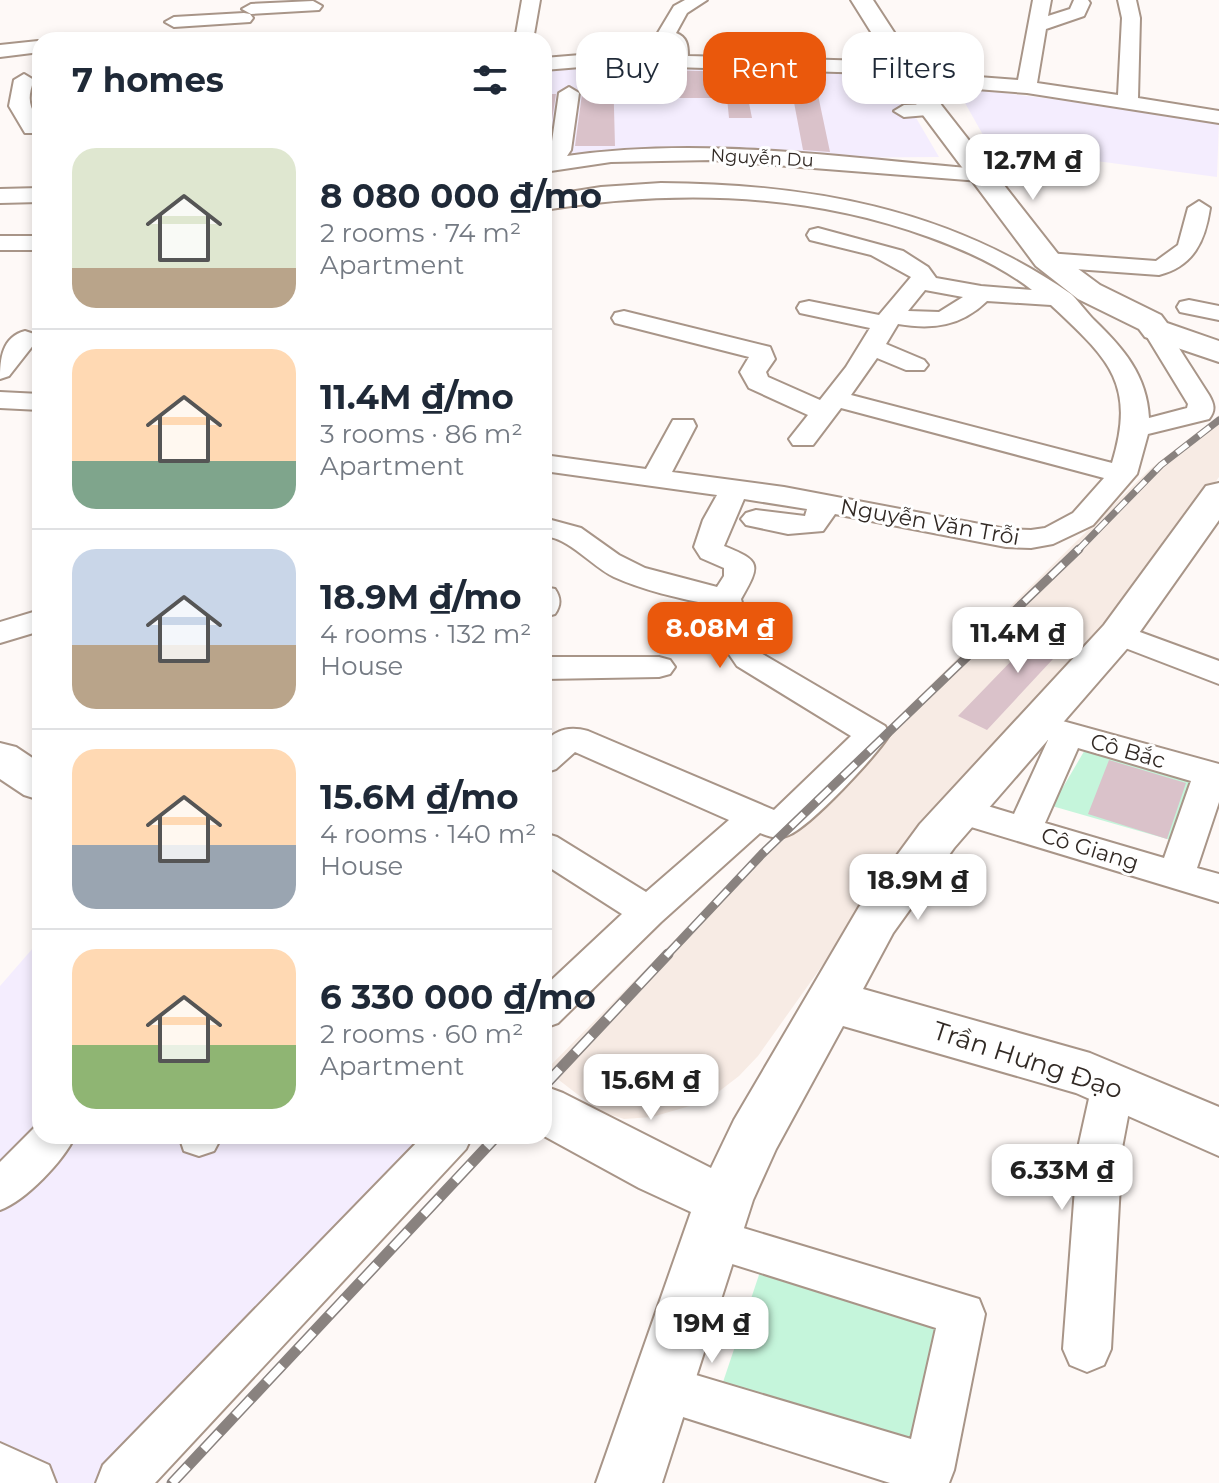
<!DOCTYPE html>
<html lang="en">
<head>
<meta charset="utf-8">
<style>
  :root { --surface:#fff; --page:#f6f6f7; --text:#1f2937; --muted:#747a83; --line:#e0e1e3; --accent:#ea580c }
  body { margin:0; font-family:Montserrat,sans-serif; background:var(--page); color:var(--text); height:100vh; display:flex; flex-direction:column; font-size:30px; white-space:nowrap }
  * { box-sizing:border-box; margin:0 }
  p { font-size:26px; color:var(--muted) }
  .icon { flex:none; width:44px; height:44px; fill:none; stroke:currentColor; stroke-width:2; stroke-linecap:round; stroke-linejoin:round }
  .map { position:relative; flex:1; overflow:hidden }
  .sheet { position:absolute; left:32px; top:32px; width:520px; height:1112px; display:flex; flex-direction:column; background:var(--surface); border-radius:24px; box-shadow:0 4px 12px #0003 }
  .sheet>* { flex:none }
  .top-card { position:absolute; left:576px; top:32px; width:522px; height:72px; display:flex; gap:16px }
  .price { position:absolute; translate:-50% -68px; padding:0 18px; border-radius:16px; background:#fff; color:#222; font-size:26px; line-height:52px; filter:drop-shadow(0 2px 4px #0008) }
  .price::after { content:''; position:absolute; left:50%; top:48px; width:24px; height:18px; margin-left:-12px; background:inherit; clip-path:polygon(0 0,100% 0,50% 100%) }
  .price.active { background:var(--accent); color:#fff }
  ul { padding:0; list-style:none }
  li { display:flex; align-items:center; gap:24px; height:200px; padding:0 40px }
  li+li { border-top:2px solid var(--line) }
  li span { display:grid; place-items:center; flex:none; width:224px; height:160px; border-radius:24px; color:#555 }
  li>.icon { margin-inline-start:auto }
  span .icon { width:96px; height:96px; fill:#fffc; stroke-width:1 }
  li b { font-size:34px }
  h2 { display:flex; justify-content:space-between; align-items:center; height:96px; padding:0 40px; font-size:34px }
  .chip { padding:0 28px; border-radius:24px; background:var(--surface); box-shadow:0 4px 12px #0003; font-size:28px; line-height:72px }
  .chip.active { background:var(--accent); color:#fff }
  .map>svg:first-child { display:block }
  .built { fill:#f7ebe4 }
  .education { fill:#f4edfe }
  .green { fill:#c5f5db }
  .building { fill:#dac2ca }
  .lines { fill:none; stroke-linecap:round; stroke-linejoin:round }
  .minor-casing { stroke:#a89588; stroke-width:4 }
  .major-casing { stroke:#a89588; stroke-width:4 }
  .minor { fill:#fff; fill-rule:evenodd }
  .major { fill:#fff; fill-rule:evenodd }
  .rail-far2-casing { stroke:#89827f; stroke-width:7 }
  .rail-far1-casing { stroke:#89827f; stroke-width:9 }
  .rail-casing { stroke:#89827f; stroke-width:11 }
  .rail-far2 { stroke:#fff; stroke-width:5; stroke-dasharray:14; stroke-linecap:butt }
  .rail-far1 { stroke:#fff; stroke-width:6; stroke-dasharray:18; stroke-linecap:butt }
  .rail { stroke:#fff; stroke-width:8; stroke-dasharray:23; stroke-linecap:butt }
  .labels { text-anchor:middle; dominant-baseline:central; stroke-width:6; stroke-linejoin:round; paint-order:stroke }
  .far-street-label { font-size:18px; fill:#322a25; stroke:#fff }
  .street-label { font-size:22px; fill:#322a25; stroke:#fff }
  .near-street-label { font-size:26px; fill:#322a25; stroke:#fff }
</style>
</head>
<body>
<div class="map">
<svg width="1219" height="1483" viewBox="0 0 1219 1483">
  <rect width="100%" height="100%" fill="#fef9f7"/>
  <path class="built" d="M1219 415V477L1109 626 890 870 758 1056 739 1076 717 1093 693 1105 652 1117 624 1119 599 1111 546 1070 783 830 1150 469Z"/>
  <path class="education" d="M620 62 888 70 939 157 544 160V69Z
    M956 87 1219 120 1217 177 1051 155V151L987 142Z
    M40 940V1136H437L110 1483H38L0 1470V986Z"/>
  <path class="green" d="M1086 748 1195 781 1174 841 1052 806Z
    M764 1260 946 1320 913 1459 720 1391Z"/>
  <path class="building" d="M661 70 737 72 741 93H747L752 118H729L727 98H664Z
    M593 71H613L615 146H575L582 94H593Z
    M789 76H814L830 152 803 150Z
    M544 94H556L548 145 544 146Z
    M1051 620 1079 631 987 730 958 716Z
    M1109 760 1186 783 1167 839 1088 814Z"/>
  <g class="lines">
    <defs>
      <path id="minor" d="M522 0H540L533 40H366L375 34H516Z
        M685 0H707L687 13 676 33C687 37 688 45 688 56L905 62 915 68 905 74 605 65 544 70V58L605 53 669 55 668 43 656 36 674 6Z
        M1033 0H1051L1048 16 1070 9 1074 0H1088L1090 3 1084 16 1046 29 1037 83 1118 95 1122 18 1118 0H1136L1140 18 1138 98 1219 111V123L1027 93 912 84 902 78 912 72 1018 80Z
        M313 1 322 6 319 10 251 14 242 9 251 4Z
        M244 13 250 14 253 18 250 22 174 27 165 22 174 17Z
        M38 41 40 52 0 57V45Z
        M24 74 34 80C21 111 42 113 39 133H25L9 106 14 80Z
        M569 87 579 93 571 150 567 156C703 136 844 158 980 169L991 175 980 181 712 160 611 162 544 172V149L551 148 559 93Z
        M932 104 939 106 942 110 939 114 904 117 894 111 904 105Z
        M661 183C809 184 947 208 1071 294 1076 298 1087 313 1094 320 1123 348 1147 375 1149 418L1187 408 1188 404 1138 322 1141 317H1159L1209 395C1214 404 1216 410 1209 419L1148 434 1137 474 1093 525 1053 544 1031 548 1006 547 835 514 823 531 788 534 746 525 741 519 746 513 756 510 805 516 807 509 744 499 724 546C761 561 761 564 741 599L752 640 759 652 885 726 890 734C876 756 812 825 789 835 779 840 770 837 760 833L661 922 558 1023 544 1028V987L622 914 544 864V833L557 837 646 892 729 820 575 752 556 769 544 773V742C558 729 570 726 588 731L774 810 851 736 737 666 720 641 712 605C679 598 645 591 614 577 591 566 570 538 544 536V518L581 528 619 555 645 568 717 587 724 576V568L701 558 694 547 703 520 717 495 544 471V455L646 469 673 420H693L696 426 672 472 784 487 1006 529 1031 530 1045 528 1073 513 1104 478 841 408 813 445H793L789 439 808 415 749 388 740 372 749 357 615 323 612 318 615 313 624 311 770 347 775 359 766 372 768 377 820 400 846 367 870 328 800 313 797 308 800 303 809 301 879 315 911 277 871 255 810 240 807 235 810 230 818 228 903 251 928 267 936 278 981 286 1032 290C1001 266 965 250 929 237 805 192 674 189 544 210V196L601 187ZM925 290 963 297 939 312 908 311ZM987 301 1051 305C1107 358 1137 382 1112 463L851 395 877 358 906 370H924L928 365 924 360 886 344 898 324C933 330 961 326 987 301Z
        M40 188V202L0 203V189Z
        M1199 201 1210 208C1205 241 1194 266 1159 275L1047 267 1039 265 1035 260 1039 255 1047 253 1156 261 1178 245 1188 208Z
        M0 236H40V250H0Z
        M1189 300 1219 306V320L1180 312 1177 307 1180 302Z
        M25 331 34 334 38 339 9 376 0 379C0 359 2 337 25 331Z
        M0 392 40 394V410L0 408Z
        M544 587 555 589C561 598 561 605 555 614L544 617Z
        M40 610V631L0 643V622Z
        M1118 624 1219 661V684L1107 641 1102 634 1107 627Z
        M544 657H659L670 660 675 667 670 674 659 677 544 679Z
        M1037 714 1219 764V802L1197 868 1219 874V902L948 820 943 811 948 802 961 798 1014 814 1048 740 1025 733 1020 725 1025 717ZM1078 748 1191 781 1164 858 1045 823Z
        M1113 1068 1128 1073 1134 1085 1122 1148 1111 1349 1104 1365 1087 1372 1070 1365 1063 1349 1078 1148 1092 1085 1098 1073Z
        M39 1123 40 1136H75C64 1161 25 1201 0 1210V1162Z
        M179 1136H222L214 1151 199 1156 184 1151Z
        M423 1136H472L466 1149 155 1483H96L103 1465Z
        M710 1218 979 1299 985 1314 954 1470 949 1483H890L642 1404 635 1387 642 1370 659 1364 911 1439 936 1328 694 1252 687 1238 694 1224Z
        M0 1443 49 1465 56 1483H0Z"/>
      <path id="major" d="M851 0H873L942 106 1058 254 1100 285 1161 315 1167 323 1219 341V362L1145 337 1139 329 1078 299 1036 266 923 115Z
        M1219 483V520L1132 643 954 848 893 933 863 989 1090 1053 1219 1107V1156L1076 1093 843 1026 776 1149 753 1200 662 1483H596L691 1212 639 1188 544 1136V1086L563 1093 711 1168 734 1120 859 907 920 824 1104 625 1206 486Z
        M0 743 16 747 40 763V800L24 795 0 779Z"/>
    </defs>
    <use href="#minor" class="minor-casing"/>
    <use href="#major" class="major-casing"/>
    <use href="#minor" class="minor"/>
    <use href="#major" class="major"/>
    <defs>
      <path id="rail-far2" d="M1077 551 1161 465 1219 420"/>
      <path id="rail-far1" d="M666 956 762 854 1079 549"/>
      <path id="rail" d="M544 1086 668 954
        M172 1483 497 1136"/>
    </defs>
    <use href="#rail-far2" class="rail-far2-casing"/>
    <use href="#rail-far1" class="rail-far1-casing"/>
    <use href="#rail" class="rail-casing"/>
    <use href="#rail-far2" class="rail-far2"/>
    <use href="#rail-far1" class="rail-far1"/>
    <use href="#rail" class="rail"/>
  </g>
  <g class="labels">
    <g class="far-street-label">
      <text transform="translate(762 158) rotate(3)">Nguyễn Du</text>
    </g>
    <g class="street-label">
      <text transform="translate(930 522) rotate(10)">Nguyễn Văn Trỗi</text>
      <text transform="translate(1128 751) rotate(16)">Cô Bắc</text>
      <text transform="translate(1090 849) rotate(17)">Cô Giang</text>
    </g>
    <g class="near-street-label">
      <text transform="translate(1028 1060) rotate(18)">Trần Hưng Đạo</text>
    </g>
  </g>
</svg>
<b class="price" style="left:1033px;top:202px">12.7M ₫</b>
<b class="price active" style="left:720px;top:670px">8.08M ₫</b>
<b class="price" style="left:1018px;top:675px">11.4M ₫</b>
<b class="price" style="left:918px;top:922px">18.9M ₫</b>
<b class="price" style="left:651px;top:1122px">15.6M ₫</b>
<b class="price" style="left:1062px;top:1212px">6.33M ₫</b>
<b class="price" style="left:712px;top:1365px">19M ₫</b>
<div class="top-card">
<a class="chip">Buy</a>
<a class="chip active">Rent</a>
<a class="chip">Filters</a>
</div>
<section class="sheet">
<h2>7 homes<svg class="icon" aria-label="filters" viewBox="0 0 24 24"><path d="M4 7h16M4 17h16"/><circle cx="9" cy="7" r="2"/><circle cx="15" cy="17" r="2"/></svg></h2>
<ul>
<li><span style="background:linear-gradient(#dfe7d0 75%,#b9a48a 0)"><svg class="icon" aria-label="home" viewBox="0 0 24 24"><path d="M3 11l9-7 9 7M6 9v11h12V9"/></svg></span><div><b>8 080 000 ₫/mo</b><p>2 rooms · 74 m²</p><p>Apartment</p></div></li>
<li><span style="background:linear-gradient(#ffd9b3 70%,#7fa58c 0)"><svg class="icon" aria-label="home" viewBox="0 0 24 24"><path d="M3 11l9-7 9 7M6 9v11h12V9"/></svg></span><div><b>11.4M ₫/mo</b><p>3 rooms · 86 m²</p><p>Apartment</p></div></li>
<li><span style="background:linear-gradient(#c9d6e8 60%,#b9a48a 0)"><svg class="icon" aria-label="home" viewBox="0 0 24 24"><path d="M3 11l9-7 9 7M6 9v11h12V9"/></svg></span><div><b>18.9M ₫/mo</b><p>4 rooms · 132 m²</p><p>House</p></div></li>
<li><span style="background:linear-gradient(#ffd9b3 60%,#9aa5b1 0)"><svg class="icon" aria-label="home" viewBox="0 0 24 24"><path d="M3 11l9-7 9 7M6 9v11h12V9"/></svg></span><div><b>15.6M ₫/mo</b><p>4 rooms · 140 m²</p><p>House</p></div></li>
<li><span style="background:linear-gradient(#ffd9b3 60%,#8fb573 0)"><svg class="icon" aria-label="home" viewBox="0 0 24 24"><path d="M3 11l9-7 9 7M6 9v11h12V9"/></svg></span><div><b>6 330 000 ₫/mo</b><p>2 rooms · 60 m²</p><p>Apartment</p></div></li>
</ul>
</section>
</div>
</body>
</html>
